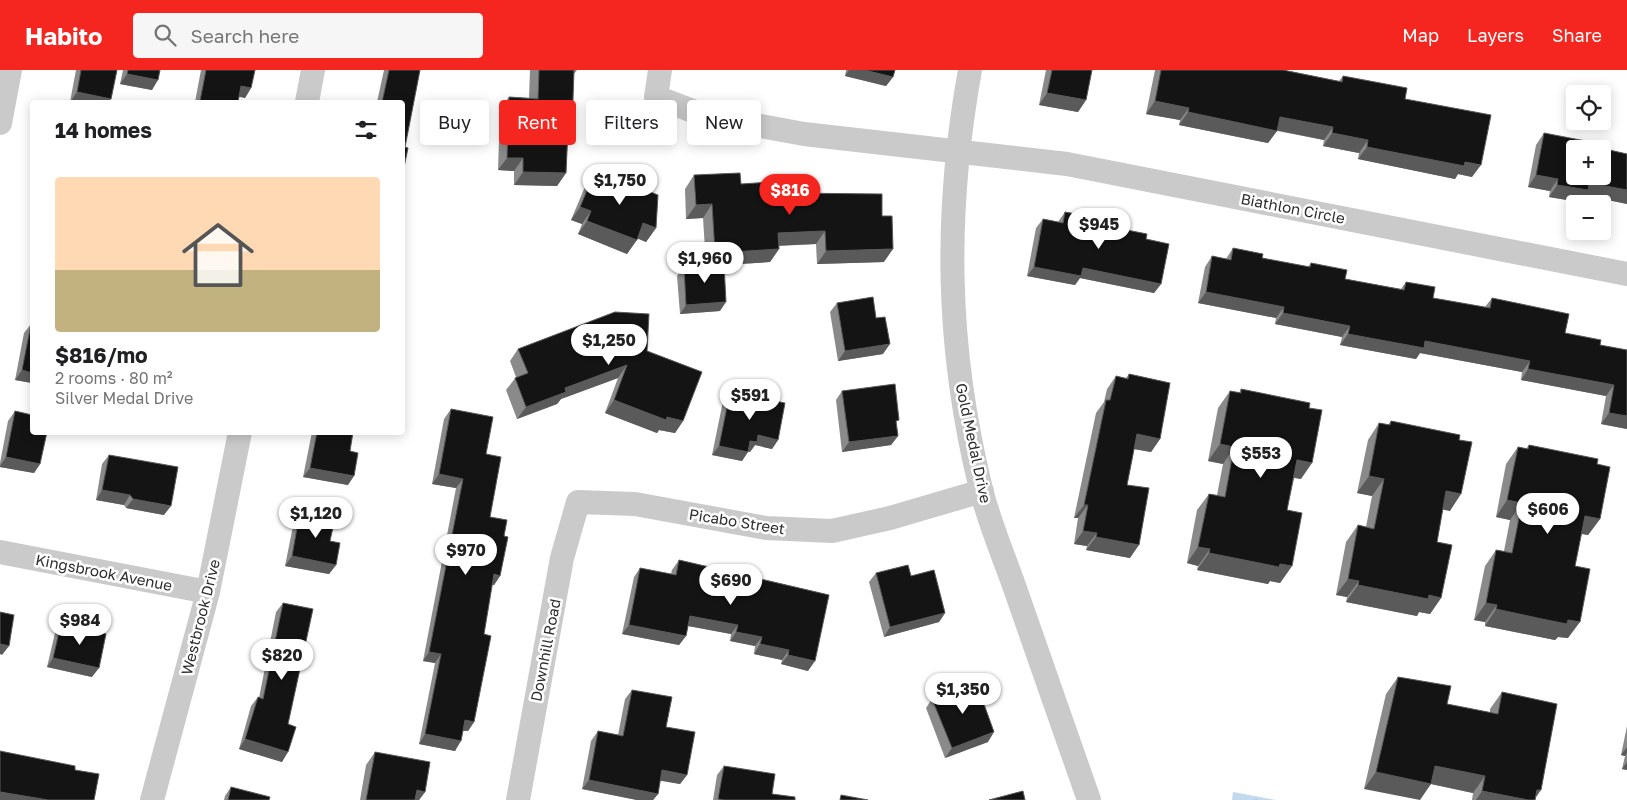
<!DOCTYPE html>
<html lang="en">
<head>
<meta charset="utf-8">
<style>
  :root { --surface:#fff; --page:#f6f6f6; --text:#202124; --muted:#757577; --accent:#f5261f }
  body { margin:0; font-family:"Golos Text",sans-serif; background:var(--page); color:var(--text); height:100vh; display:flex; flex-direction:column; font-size:19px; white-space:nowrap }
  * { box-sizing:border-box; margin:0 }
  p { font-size:16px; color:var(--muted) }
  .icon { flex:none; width:28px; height:28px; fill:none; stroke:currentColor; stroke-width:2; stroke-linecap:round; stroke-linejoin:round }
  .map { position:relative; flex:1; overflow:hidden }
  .side { position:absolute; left:30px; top:30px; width:375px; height:335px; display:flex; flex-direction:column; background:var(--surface); border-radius:5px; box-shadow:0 2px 12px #0003 }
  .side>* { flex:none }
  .banner { position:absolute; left:420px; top:30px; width:475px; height:45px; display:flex; gap:10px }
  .tools { position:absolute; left:1566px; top:15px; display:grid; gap:10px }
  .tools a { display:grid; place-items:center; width:45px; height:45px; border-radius:5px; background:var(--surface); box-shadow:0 2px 12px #0003; font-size:25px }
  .price { position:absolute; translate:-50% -42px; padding:0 11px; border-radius:18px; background:#fff; color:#222; font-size:16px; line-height:32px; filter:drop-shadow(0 1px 2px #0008) }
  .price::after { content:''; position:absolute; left:50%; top:30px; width:15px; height:11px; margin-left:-8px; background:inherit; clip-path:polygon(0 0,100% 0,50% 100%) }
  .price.selected { background:var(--accent); color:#fff }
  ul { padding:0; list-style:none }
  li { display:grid; align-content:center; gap:10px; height:265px; padding:0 25px }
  li span { display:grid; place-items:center; height:155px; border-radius:5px; color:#555 }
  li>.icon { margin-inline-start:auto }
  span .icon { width:90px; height:90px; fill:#fffc; stroke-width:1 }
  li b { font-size:21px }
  h2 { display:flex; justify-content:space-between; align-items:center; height:60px; padding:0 25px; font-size:21px }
  .chip { padding:0 18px; border-radius:5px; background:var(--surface); box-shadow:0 2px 12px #0003; font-size:18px; line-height:45px }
  .chip.selected { background:var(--accent); color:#fff }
  header { display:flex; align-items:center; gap:30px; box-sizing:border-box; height:70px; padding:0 25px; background:var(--accent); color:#fff }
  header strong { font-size:24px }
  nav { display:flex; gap:28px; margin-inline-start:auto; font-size:18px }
  .search { width:350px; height:45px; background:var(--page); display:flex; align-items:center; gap:12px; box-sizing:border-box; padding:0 18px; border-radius:5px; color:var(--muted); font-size:19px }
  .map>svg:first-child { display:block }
  .water { fill:url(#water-ripples) }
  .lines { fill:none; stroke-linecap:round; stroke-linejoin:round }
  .street { stroke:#cacaca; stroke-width:24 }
  .wall { fill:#8a8a8a }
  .shaded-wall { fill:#5a5a5a }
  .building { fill:#141414; stroke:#5a5a5a; fill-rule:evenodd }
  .labels { text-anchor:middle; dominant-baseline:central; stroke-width:5; stroke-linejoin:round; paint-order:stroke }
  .street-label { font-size:15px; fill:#2d2d2d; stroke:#fff }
</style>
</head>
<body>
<header>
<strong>Habito</strong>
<div class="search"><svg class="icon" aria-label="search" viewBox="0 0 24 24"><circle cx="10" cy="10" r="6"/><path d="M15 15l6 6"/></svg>Search here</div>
<nav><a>Map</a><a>Layers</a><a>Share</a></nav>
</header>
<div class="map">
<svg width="1627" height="730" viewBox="0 0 1627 730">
  <defs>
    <pattern id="water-ripples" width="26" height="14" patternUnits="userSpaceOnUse" patternTransform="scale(1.25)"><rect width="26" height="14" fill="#c3d9ee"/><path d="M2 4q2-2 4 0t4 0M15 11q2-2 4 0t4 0" fill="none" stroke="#a8bbcc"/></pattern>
  </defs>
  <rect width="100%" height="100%" fill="#fff"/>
  <path class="water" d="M1233 722 1276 730H1232Z"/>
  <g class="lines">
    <path class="street" d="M660 0 656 27 706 46 804 64 1067 94 1627 204
      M970 0C944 144 946 277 981 419 990 456 1006 491 1018 527 1042 594 1065 662 1089 730
      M307 32 313 0
      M0 53 10 0
      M0 482 208 522
      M152 730 208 522 240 362
      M518 730 562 488 578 432 635 434 766 458 832 461 890 448 982 421"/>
  </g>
  <path class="wall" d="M76 0H117L111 29 108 32H70Z
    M123 0H160L152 20 120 14Z
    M201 0H255L251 18 245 28 239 26 238 32H195Z
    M384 0H420L405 77 402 32H377Z
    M530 0H577L574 4 568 64 566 103 557 116 514 115V101L498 100 500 40 509 27 529 28Z
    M846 0H895L893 7 886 16 845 6Z
    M1046 0H1092L1086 30 1078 42 1039 35Z
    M1155 0H1283L1339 11 1343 6 1405 29 1472 107 1458 104 1455 109 1358 89 1359 83 1323 76 1324 70 1277 61 1268 73 1179 55 1180 50 1146 44Z
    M1544 63 1596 77 1627 84V134L1584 125 1579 132 1549 127 1550 121 1528 117 1536 75Z
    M608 105 656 158 646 172 637 168 627 184 578 164 582 154 571 150 584 119 593 106 604 111Z
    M694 105 787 123 884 192 817 194 816 174 779 176V179L770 192 724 195 720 241 680 244 677 206 684 197 706 195 703 148 686 149 685 119Z
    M1065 142 1092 153 1146 169 1161 214 1154 223 1080 208 1075 215 1027 206 1036 158 1043 149 1058 152Z
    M1233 178 1262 188 1308 197 1311 193 1345 209 1401 219 1406 212 1433 228 1485 237 1492 228 1565 263 1600 275 1627 280V359L1601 354 1606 326 1521 310 1522 302 1420 283 1416 289 1340 275 1342 267 1275 254 1276 248 1198 233 1205 197 1212 186 1226 189Z
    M837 233 876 248 883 284 838 291 830 242Z
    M31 254 32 313 15 310 24 263Z
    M518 279 647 281 683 351 675 363 659 360 657 363 605 343 618 308 561 329 557 334 517 349 506 320 516 307 510 291Z
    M1129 304 1160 369 1151 382 1134 379 1127 415 1130 488 1086 480 1087 476 1074 474 1078 448H1074L1096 343 1104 332 1107 319 1116 306 1126 308Z
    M1241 319 1301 409 1294 408 1287 440 1292 496 1280 513 1270 511 1268 514 1197 500 1198 496 1187 493 1197 440 1209 424 1217 425 1223 394 1208 391 1218 338 1230 321 1239 323Z
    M842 321 898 366 891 375 842 382 836 330Z
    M730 322 778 370 772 379 755 375 750 382 748 381 742 391 712 385 723 331Z
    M451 339 486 384 490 447 504 466 500 506 494 515H492L484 564 474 652 468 661H463L455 681 419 674 435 593 423 591 456 418 432 414 444 349Z
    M15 341 40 394 34 403 0 397V393L8 351Z
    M1391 351 1450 441 1443 439 1437 472 1441 528 1430 544 1419 542 1417 546 1346 532 1347 527 1336 525 1346 472 1358 455 1366 457 1372 426 1357 423 1368 370 1379 353 1388 355Z
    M312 362H353L350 381 348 415 303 407Z
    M1529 375 1597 394 1600 449 1588 465 1581 464 1575 496 1568 568 1558 567 1555 570 1485 556V552L1474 550 1485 496 1496 480 1504 481 1510 450 1496 447 1506 394 1518 377 1526 379Z
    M109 385 164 445 126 438 124 435 96 430 102 394Z
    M300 441 330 471 336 495 329 504 285 496 294 451Z
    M679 490 829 525 808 601 781 594 782 590 754 584 755 576 730 571 731 564 688 556 686 566 679 575 622 564 634 507 640 498 671 504 672 500Z
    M876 503 911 506 945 543 939 552 884 567 869 512Z
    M283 533 288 654 282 692 239 679 251 636 258 627 259 628 276 542Z
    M61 553 92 607 47 597 55 563Z
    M1398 607 1447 634 1490 643V639L1502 622 1536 728 1535 730H1472L1473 723 1431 714 1364 719 1386 624Z
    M632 620 666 657 687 705 680 714 660 710 658 724 653 730H637L582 719 591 671 598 661 618 665 625 629Z
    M932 629 988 672 945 688 926 638Z
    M1627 656V700L1622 699 1625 686 1621 685Z
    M375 682 425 722 419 730H360L366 695Z
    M724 696 772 724 795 730H713L717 705Z
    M231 717 269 730H224L225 726Z"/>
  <path class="shaded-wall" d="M849 0H864L893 7 886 16 845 6Z
    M127 4 158 10 152 20 120 14Z
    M241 16 251 18 245 28 235 26Z
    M77 22 111 29 108 32H70Z
    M1047 23 1086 30 1078 42 1039 35Z
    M1155 31 1189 38 1180 50 1146 44Z
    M1188 42 1277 61 1268 73 1179 55Z
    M1280 47 1333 57 1324 70 1271 59Z
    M1332 63 1368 70 1359 83 1323 76Z
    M1367 77 1465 92 1481 95 1472 107 1458 104 1455 109 1358 89Z
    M507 88H523L514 101 498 100Z
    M523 102 566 103 557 116 514 115Z
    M1536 105 1558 109 1550 121 1528 117Z
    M1589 113 1627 120V134L1584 125 1579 132 1549 127 1557 115Z
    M712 134 703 148 686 149 696 135Z
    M580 137 591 141 582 154 571 150Z
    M587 151 637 170 627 184 578 164Z
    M643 153 656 158 646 172 634 167Z
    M825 161 816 174 768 176 778 163Z
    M779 179 770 192 706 196 715 183Z
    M893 179 884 192 817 194 826 181Z
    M1034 197 1083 198 1161 214 1154 223 1080 208 1075 215 1027 206Z
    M1206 222 1284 237 1276 248 1198 233Z
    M726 232 720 241 680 244 686 235Z
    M1283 243 1350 256 1342 267 1275 254Z
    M1348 264 1425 271 1530 291 1522 302 1420 283 1416 289 1340 275Z
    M890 274 883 284 838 291 845 281Z
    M627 295 618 308 561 329 557 334 517 349 526 337 565 318Z
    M1528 299 1614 315 1606 326 1521 310Z
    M22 300 32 303V313L15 310Z
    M614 330 667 347 683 351 675 363 659 360 657 363 605 343Z
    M1609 343 1627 346V359L1601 354Z
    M1137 364 1160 369 1151 382 1128 378Z
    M758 365 778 370 772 379 755 375 750 382 744 380 750 371Z
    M898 366 891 375 842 382 849 372Z
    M1220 374 1234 377 1223 394 1208 391Z
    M719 376 748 382 742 391 712 385Z
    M6 387 40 394 34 403 0 397V396Z
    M1297 390 1312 393 1301 409 1286 406Z
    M310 398 354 406 348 415 303 407Z
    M439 404 463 409 456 418 432 414Z
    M1369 406 1384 409 1372 426 1357 423Z
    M102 420 130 425 124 435 96 430Z
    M1446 421 1461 424 1450 441 1435 438Z
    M133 429 171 436 164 445 126 438Z
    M1507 430 1522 433 1510 450 1496 447Z
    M1084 435H1088L1078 448H1074Z
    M1585 446 1600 449 1588 465 1573 462Z
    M1083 461 1097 463 1087 476 1074 474Z
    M1096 467 1139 475 1130 488 1086 480Z
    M1198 477 1210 479 1198 496 1187 493Z
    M1209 483 1280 494 1292 496 1280 513 1270 511 1268 514 1197 500Z
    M292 486 336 495 329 504 285 496Z
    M494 504 500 506 494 515 488 514Z
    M1348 509 1359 511 1347 527 1336 525Z
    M1358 515 1429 525 1441 528 1430 544 1419 542 1417 546 1346 532Z
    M1486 533 1497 535 1485 552 1474 550Z
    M1496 539 1568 550 1580 552 1568 568 1558 567 1555 570 1485 556Z
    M945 543 939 552 884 567 890 557Z
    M690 546 738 555 731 564 683 555Z
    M629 555 686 566 679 575 622 564Z
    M736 562 762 567 755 576 730 571Z
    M0 574 9 576 2 585 0 584Z
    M760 574 789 580 782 590 754 584Z
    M429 582 441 584 435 593 423 591Z
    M788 585 815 591 808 601 781 594Z
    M53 588 99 598 92 607 47 597Z
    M465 650 474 652 468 661 459 660Z
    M994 662 988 672 945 688 952 678Z
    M425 664 461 671 455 681 419 674Z
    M245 669 288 682 282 692 239 679Z
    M1627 677V683L1625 686 1621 685Z
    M1627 692V700L1622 699Z
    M1435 696 1485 706 1473 723 1431 714 1420 730 1364 719 1376 702Z
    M662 700 687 705 680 714 656 710Z
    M589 710 658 724 653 730H637L582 719Z
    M417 720 425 722 419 730H410Z
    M1537 720H1541L1534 730Z
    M1482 721 1528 730H1476Z
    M0 722 48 730H0Z"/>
  <path class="building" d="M81 0H117L111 29 77 22Z
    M128 0H160L158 10 127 4Z
    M206 0H255L251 18 241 16 238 32H205L200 31Z
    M389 0H420L405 77 408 78 402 107V32H382Z
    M539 0H574L572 58 568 59 566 103 523 102V88H507L509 27 538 29Z
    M864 0H895L893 7Z
    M1052 0H1092L1086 30 1047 23Z
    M1161 0H1283L1342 12 1343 6 1407 18 1405 29 1491 45 1481 95 1465 92 1464 96 1367 77 1368 70 1332 63 1333 57 1280 47 1277 61 1188 42 1189 38 1155 31Z
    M1544 63 1596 73V77L1627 84V120L1589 113 1588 120 1557 115 1558 109 1536 105ZM1575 79H1602V106H1575Z
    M740 103 741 114 786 111 787 123 882 124V146H892L893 179 826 181 825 161 778 163 779 179 715 183 712 134 696 135 694 105Z
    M608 105 658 125 656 158 643 153 637 170 587 151 591 141 580 137 593 106 606 111Z
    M1065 142 1093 147 1092 153 1147 164 1146 169 1169 174 1161 214 1083 198 1081 206 1034 197 1043 149 1063 153Z
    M1233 178 1263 184 1262 188 1310 197 1311 193 1347 200 1345 209 1404 220 1406 212 1435 217 1433 228 1490 238 1492 228 1569 244 1565 263 1601 270 1600 275 1627 280V346L1609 343 1614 315 1528 299 1530 291 1425 271 1424 278 1348 264 1350 256 1283 243 1284 237 1206 222 1212 186 1231 190Z
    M724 194 726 232 686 235 684 197Z
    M873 227 876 248 885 247 890 274 845 281 837 233Z
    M615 242 649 244 647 281 702 302 683 351 667 347 666 350 614 330 627 295 565 318 566 322 526 337 515 308 528 303 518 279Z
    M31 254H32V303L22 300Z
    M1129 304 1170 313 1160 369 1137 364 1127 415 1149 418 1139 475 1096 467 1097 463 1083 461 1088 435H1084L1106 330H1110L1116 306 1128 309Z
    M895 314 899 350 896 351 898 366 849 372 842 321Z
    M1241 319 1310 333 1309 338 1322 340 1312 393 1297 390 1287 440 1302 443 1292 496 1280 494 1279 497 1209 483 1210 479 1198 477 1209 424 1225 427 1234 377 1220 374 1230 321 1241 323Z
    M730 322 785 333 778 370 758 365 757 372 750 371 748 382 719 376Z
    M451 339 493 347 486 384 501 387 490 447 507 450 504 466 508 467 500 506 494 504 484 564 491 566 474 652 465 650 461 671 425 664 441 584 429 582 463 409 439 404Z
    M15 341 32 345V362H47L40 394 6 387Z
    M1391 351 1460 365 1459 370 1472 372 1461 424 1446 421 1437 472 1452 475 1441 528 1429 525 1428 529 1358 515 1359 511 1348 509 1358 455 1374 459 1384 409 1369 406 1379 353 1390 355Z
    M317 362H353L350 381 358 383 354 406 310 398Z
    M1529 375 1598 389 1597 394 1610 397 1600 449 1585 446 1575 496 1590 499 1580 552 1568 550 1567 554 1542 549 1496 539 1497 535 1486 533 1496 480 1512 483 1522 433 1507 430 1518 377 1528 379Z
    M109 385 178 397 171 436 133 429 130 425 102 420Z
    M300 441 335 448 330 471 340 473 336 495 292 486Z
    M679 490 829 525 815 591 788 585 789 580 760 574 762 567 736 562 738 555 690 546 686 566 629 555 640 498 676 505Z
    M908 495 911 506 934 500 945 543 890 557 876 503Z
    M283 533 313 539 288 654 296 657 288 682 245 669 258 627 263 629Z
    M0 542 14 545 9 576 0 574Z
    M61 553 106 564 99 598 53 588Z
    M1398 607 1451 616 1447 634 1498 644 1502 622 1557 634 1541 720H1537L1535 730H1528L1482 721 1485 706 1435 696 1431 714 1376 702Z
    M976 612 994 662 952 678 932 629Z
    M632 620 672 627 666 657 695 662 687 705 662 700 658 724 589 710 598 661 623 666Z
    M0 681 75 696V700L99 704 94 730H48L0 722Z
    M375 682 430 692 425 722 417 720 415 730H366Z
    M724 696 775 704 772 724 795 727V730H724L718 729Z
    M231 717 270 727 269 730H228Z
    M1023 721 1025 730H989Z
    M841 725 868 730H840Z"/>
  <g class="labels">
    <g class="street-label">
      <text transform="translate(1293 138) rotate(11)">Biathlon Circle</text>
      <text transform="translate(974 373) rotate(78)">Gold Medal Drive</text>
      <text transform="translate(737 451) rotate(9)">Picabo Street</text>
      <text transform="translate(104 502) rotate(11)">Kingsbrook Avenue</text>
      <text transform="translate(200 547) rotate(-76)">Westbrook Drive</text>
      <text transform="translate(545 580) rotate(-79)">Downhill Road</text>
    </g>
  </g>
</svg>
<div class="tools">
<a><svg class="icon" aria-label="locate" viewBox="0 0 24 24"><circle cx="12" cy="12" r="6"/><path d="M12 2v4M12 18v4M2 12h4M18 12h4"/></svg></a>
<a>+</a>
<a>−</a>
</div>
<b class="price" style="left:620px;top:136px">$1,750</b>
<b class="price selected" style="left:790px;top:146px">$816</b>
<b class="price" style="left:1099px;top:180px">$945</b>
<b class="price" style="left:705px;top:214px">$1,960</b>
<b class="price" style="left:609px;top:296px">$1,250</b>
<b class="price" style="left:750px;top:351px">$591</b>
<b class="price" style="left:1261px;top:409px">$553</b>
<b class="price" style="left:1548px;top:465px">$606</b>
<b class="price" style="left:316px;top:469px">$1,120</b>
<b class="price" style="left:466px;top:506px">$970</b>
<b class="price" style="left:731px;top:536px">$690</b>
<b class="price" style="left:80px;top:576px">$984</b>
<b class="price" style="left:282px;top:611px">$820</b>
<b class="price" style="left:963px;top:645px">$1,350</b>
<div class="banner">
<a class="chip">Buy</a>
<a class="chip selected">Rent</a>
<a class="chip">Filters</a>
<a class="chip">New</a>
</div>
<section class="side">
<h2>14 homes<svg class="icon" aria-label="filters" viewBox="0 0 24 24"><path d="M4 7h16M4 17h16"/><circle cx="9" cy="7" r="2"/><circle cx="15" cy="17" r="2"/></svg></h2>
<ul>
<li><span style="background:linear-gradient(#ffd9b3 60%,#c2b280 0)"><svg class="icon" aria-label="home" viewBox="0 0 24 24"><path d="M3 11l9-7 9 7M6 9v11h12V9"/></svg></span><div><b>$816/mo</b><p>2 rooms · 80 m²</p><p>Silver Medal Drive</p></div></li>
</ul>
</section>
</div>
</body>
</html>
